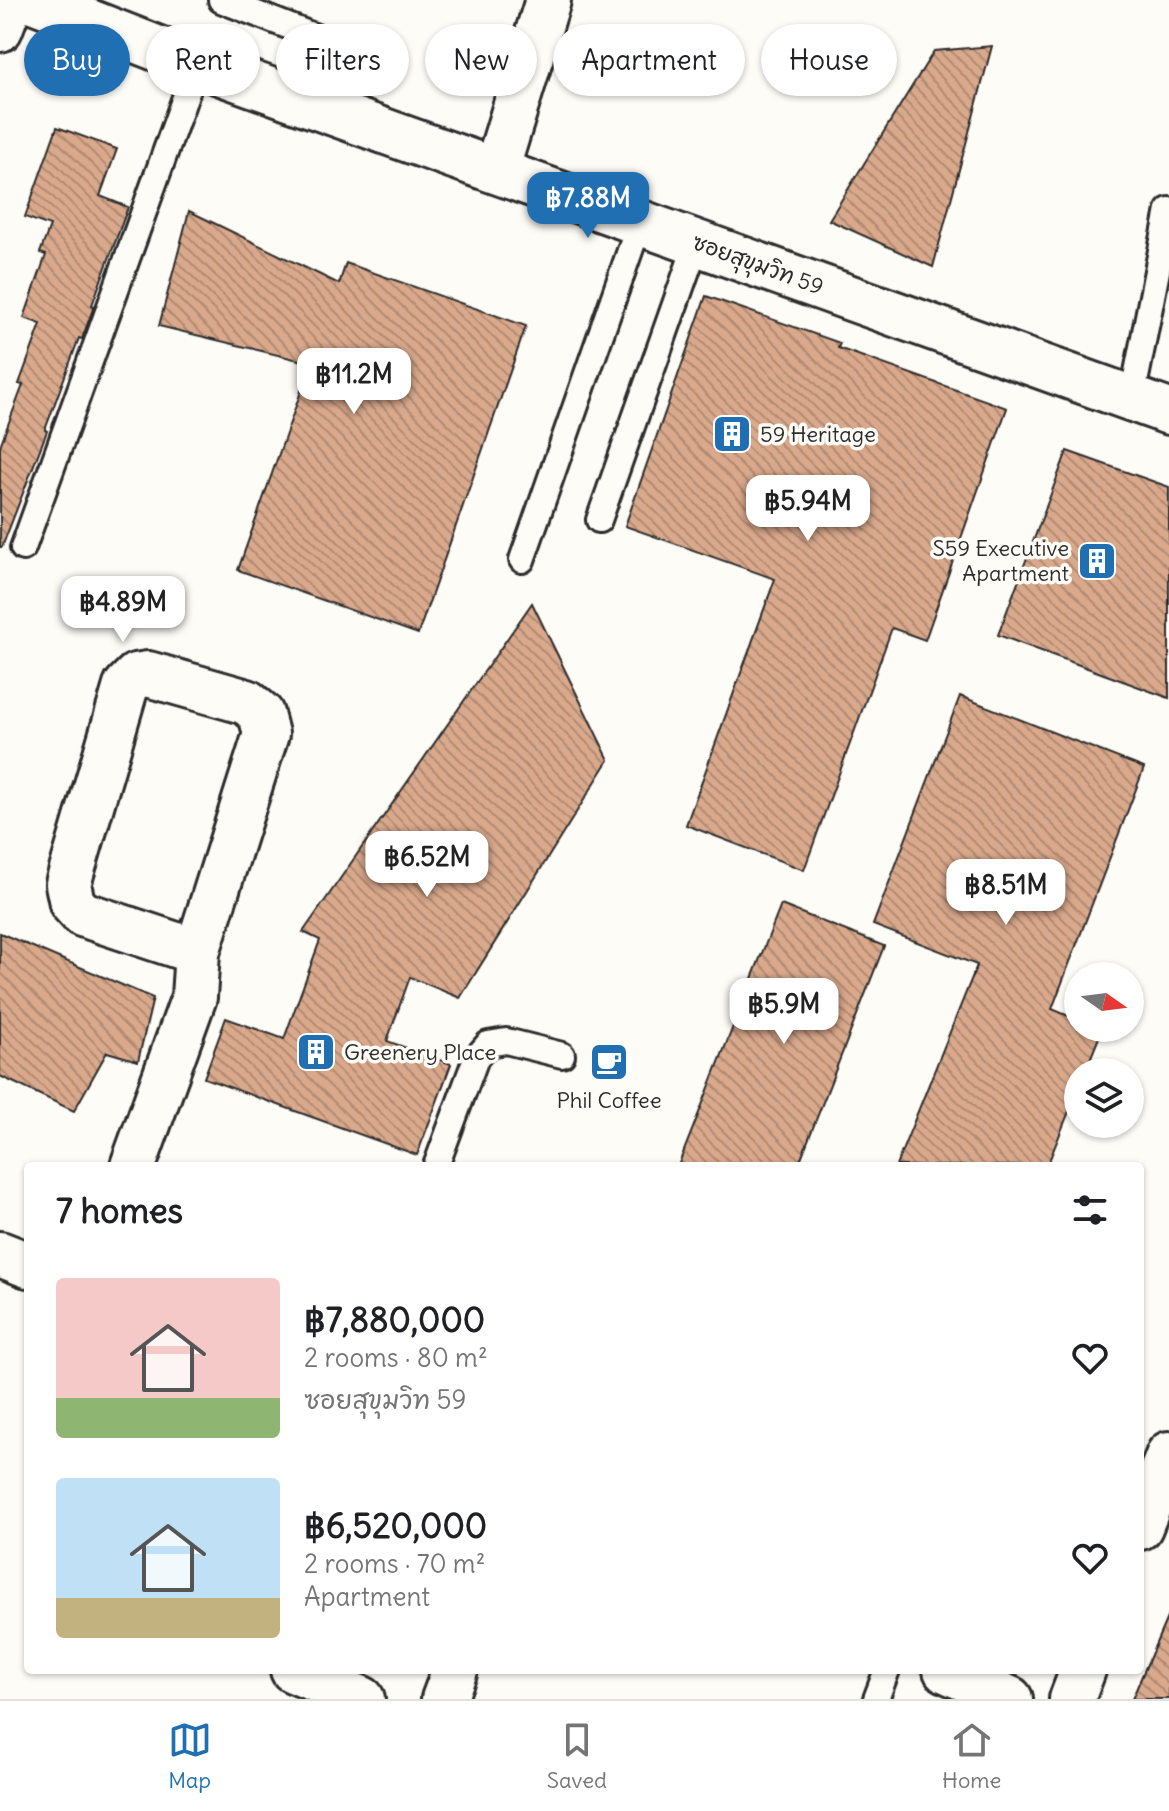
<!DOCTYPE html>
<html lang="en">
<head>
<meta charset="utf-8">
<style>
  :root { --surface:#fff; --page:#f6f6f6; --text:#202124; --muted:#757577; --line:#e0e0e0; --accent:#1f6fb2 }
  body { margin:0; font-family:Delius,"Playpen Sans Thai",sans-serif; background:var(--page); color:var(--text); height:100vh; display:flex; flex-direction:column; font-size:30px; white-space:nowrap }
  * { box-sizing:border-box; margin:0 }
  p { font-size:26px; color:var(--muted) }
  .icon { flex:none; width:44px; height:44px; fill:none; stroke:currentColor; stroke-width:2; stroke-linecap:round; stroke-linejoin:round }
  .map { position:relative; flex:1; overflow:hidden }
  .details { position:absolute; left:24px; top:1162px; width:1120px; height:512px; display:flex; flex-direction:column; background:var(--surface); border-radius:8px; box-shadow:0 2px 6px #0004 }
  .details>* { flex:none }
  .guide { position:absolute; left:24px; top:24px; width:1122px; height:72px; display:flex; gap:16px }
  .needle { width:52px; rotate:104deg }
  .buttons { position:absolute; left:1064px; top:962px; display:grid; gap:16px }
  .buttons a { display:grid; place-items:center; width:80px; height:80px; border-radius:50%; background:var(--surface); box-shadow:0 2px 6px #0004; font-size:40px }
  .price { position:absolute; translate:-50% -68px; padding:0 18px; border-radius:16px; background:#fff; color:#222; font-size:26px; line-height:52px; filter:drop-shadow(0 2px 4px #0008) }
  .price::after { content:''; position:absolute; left:50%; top:48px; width:24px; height:18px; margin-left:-12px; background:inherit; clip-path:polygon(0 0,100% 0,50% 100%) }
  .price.on { background:var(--accent); color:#fff }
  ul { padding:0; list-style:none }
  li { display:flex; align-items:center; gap:24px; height:200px; padding:0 32px }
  li span { display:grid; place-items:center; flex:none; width:224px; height:160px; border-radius:8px; color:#555 }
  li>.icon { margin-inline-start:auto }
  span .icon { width:96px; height:96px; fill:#fffc; stroke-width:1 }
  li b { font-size:34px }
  h2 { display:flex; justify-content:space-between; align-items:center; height:96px; padding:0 32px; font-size:34px }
  .tag { padding:0 28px; border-radius:36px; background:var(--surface); box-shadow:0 2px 6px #0004; font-size:28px; line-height:72px }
  .tag.on { background:var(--accent); color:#fff }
  .dock { display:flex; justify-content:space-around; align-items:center; height:112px; border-top:2px solid var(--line); background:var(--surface); font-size:22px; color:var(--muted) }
  .dock a { display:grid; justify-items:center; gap:4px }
  .dock .on { color:var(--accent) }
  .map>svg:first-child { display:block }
  .building { fill:url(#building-back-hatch); stroke:#2b2b2b; stroke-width:2 }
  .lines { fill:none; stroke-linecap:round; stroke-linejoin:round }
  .lane-casing { stroke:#2b2b2b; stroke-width:30 }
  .street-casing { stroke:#2b2b2b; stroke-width:50 }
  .lane { stroke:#fdfcf7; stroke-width:24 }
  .street { stroke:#fdfcf7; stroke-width:44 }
  .labels { text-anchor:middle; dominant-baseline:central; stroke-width:7; stroke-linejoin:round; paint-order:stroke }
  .street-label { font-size:22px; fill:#2b2b2b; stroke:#fdfcf7 }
  .poi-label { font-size:22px; fill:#2b2b2b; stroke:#fdfcf7; text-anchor:start }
</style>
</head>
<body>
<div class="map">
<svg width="1169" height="1699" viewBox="0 0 1169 1699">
  <defs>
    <pattern id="building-back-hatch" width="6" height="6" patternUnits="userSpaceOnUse" patternTransform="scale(2)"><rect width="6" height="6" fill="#daa98c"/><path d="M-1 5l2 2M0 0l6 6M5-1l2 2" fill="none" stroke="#b18a73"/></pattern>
  </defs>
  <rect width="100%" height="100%" fill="#fdfcf7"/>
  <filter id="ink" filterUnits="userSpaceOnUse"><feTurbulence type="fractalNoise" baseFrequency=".0125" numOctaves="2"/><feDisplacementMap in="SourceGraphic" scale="16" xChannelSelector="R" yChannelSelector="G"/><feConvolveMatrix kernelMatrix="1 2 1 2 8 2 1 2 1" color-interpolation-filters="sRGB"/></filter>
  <g filter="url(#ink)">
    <path class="building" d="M992 46 933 267 829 220 934 51Z
      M57 127 117 149 100 196 128 207 92 305 94 306 82 339 79 338 45 430 47 431 2 547H0V446L23 385 19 384 41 324 24 318 46 255 40 253 50 226 25 217Z
      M189 211 339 284 346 263 526 326 418 634 238 570 311 363 159 326Z
      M706 296 840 343 838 348 1007 408 925 640 892 628 804 870 686 825 775 579 625 526Z
      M1067 451 1169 487V698L998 635Z
      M532 603 609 760 460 998 410 977 387 1041 451 1064 417 1155 204 1078 226 1018 284 1039 320 940 303 932Z
      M960 696 1144 768 1052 1009 1078 1020V1028L1102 1030 1085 1072H1078V1089L1047 1166H896L977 965 873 925Z
      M781 905 884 946 798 1166H678Z
      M0 933 153 998 138 1061 107 1052 74 1111 0 1076Z
      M1169 1613V1699H1132Z"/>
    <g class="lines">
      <defs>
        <path id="lane" d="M221 0 339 46
          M1132 398 1169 210
          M599 520 697 242
          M23 548 197 64
          M522 560 640 222
          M436 1166 476 1058 488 1044 506 1041 562 1055
          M876 1699 887 1670"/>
        <path id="street" d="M33 0 197 64 1169 412
          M0 29 11 0
          M496 171 548 0
          M133 1166 194 997 197 952 266 734 261 714 247 702 148 674 136 676 126 686 68 884 72 903 82 914 197 952
          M0 1254 28 1265
          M1140 1527 1169 1454
          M293 1670 362 1699
          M946 1670 1010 1699
          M444 1699 455 1670
          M1072 1699 1083 1670"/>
      </defs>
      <use href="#lane" class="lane-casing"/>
      <use href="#street" class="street-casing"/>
      <use href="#lane" class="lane"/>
      <use href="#street" class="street"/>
    </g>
  </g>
  <defs>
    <symbol id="building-square" viewBox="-11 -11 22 22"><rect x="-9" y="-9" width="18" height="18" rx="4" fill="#1f6fb2" stroke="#fdfcf7"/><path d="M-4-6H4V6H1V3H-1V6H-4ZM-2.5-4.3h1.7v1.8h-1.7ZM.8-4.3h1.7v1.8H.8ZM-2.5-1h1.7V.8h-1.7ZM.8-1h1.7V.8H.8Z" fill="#fff"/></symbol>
    <symbol id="cafe-square" viewBox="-11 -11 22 22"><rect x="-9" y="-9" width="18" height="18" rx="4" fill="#1f6fb2" stroke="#fdfcf7"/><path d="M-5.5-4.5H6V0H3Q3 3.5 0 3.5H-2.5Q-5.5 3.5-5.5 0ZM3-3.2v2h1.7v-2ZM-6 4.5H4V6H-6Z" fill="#fff"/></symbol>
  </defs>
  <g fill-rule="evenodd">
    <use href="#building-square" x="710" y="412" width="44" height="44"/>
    <use href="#building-square" x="1075" y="539" width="44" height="44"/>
    <use href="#building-square" x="294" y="1030" width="44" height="44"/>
    <use href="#cafe-square" x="587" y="1040" width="44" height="44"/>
  </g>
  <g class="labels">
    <g class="street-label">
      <text transform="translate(758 264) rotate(20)">ซอยสุขุมวิท 59</text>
    </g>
    <g class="poi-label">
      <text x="760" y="434">59 Heritage</text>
      <text x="1069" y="548" text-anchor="end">S59 Executive<tspan x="1069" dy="25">Apartment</tspan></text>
      <text x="344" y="1052">Greenery Place</text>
      <text x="609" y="1100" text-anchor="middle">Phil Coffee</text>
    </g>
  </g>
</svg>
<div class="buttons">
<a><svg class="needle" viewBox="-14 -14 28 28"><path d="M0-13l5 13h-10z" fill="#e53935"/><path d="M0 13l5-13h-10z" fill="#757577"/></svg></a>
<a><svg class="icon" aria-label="layers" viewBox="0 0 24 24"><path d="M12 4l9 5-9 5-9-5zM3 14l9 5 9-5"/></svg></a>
</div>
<b class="price on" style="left:588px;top:240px">฿7.88M</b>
<b class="price" style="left:354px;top:416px">฿11.2M</b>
<b class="price" style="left:808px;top:543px">฿5.94M</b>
<b class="price" style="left:123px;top:644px">฿4.89M</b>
<b class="price" style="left:427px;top:899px">฿6.52M</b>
<b class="price" style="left:1006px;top:927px">฿8.51M</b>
<b class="price" style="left:784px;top:1046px">฿5.9M</b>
<div class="guide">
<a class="tag on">Buy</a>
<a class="tag">Rent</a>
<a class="tag">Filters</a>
<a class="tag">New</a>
<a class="tag">Apartment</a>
<a class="tag">House</a>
</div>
<section class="details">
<h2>7 homes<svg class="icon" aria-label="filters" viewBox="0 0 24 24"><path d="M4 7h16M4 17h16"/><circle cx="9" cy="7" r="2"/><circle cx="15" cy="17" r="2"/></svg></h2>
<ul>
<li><span style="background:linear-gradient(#f6c9c9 75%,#8fb573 0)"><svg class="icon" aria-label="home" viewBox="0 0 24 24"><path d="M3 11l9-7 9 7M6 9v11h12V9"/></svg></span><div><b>฿7,880,000</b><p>2 rooms · 80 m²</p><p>ซอยสุขุมวิท 59</p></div><svg class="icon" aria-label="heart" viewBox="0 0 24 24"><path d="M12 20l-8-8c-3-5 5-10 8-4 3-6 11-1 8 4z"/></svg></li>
<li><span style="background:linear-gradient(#bfe0f5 75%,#c2b280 0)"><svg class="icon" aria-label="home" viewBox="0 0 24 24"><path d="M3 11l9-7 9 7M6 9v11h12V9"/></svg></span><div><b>฿6,520,000</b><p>2 rooms · 70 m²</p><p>Apartment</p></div><svg class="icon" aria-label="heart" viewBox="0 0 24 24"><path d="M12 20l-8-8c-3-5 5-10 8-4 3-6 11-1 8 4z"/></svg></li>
</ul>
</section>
</div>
<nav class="dock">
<a class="on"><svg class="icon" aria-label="map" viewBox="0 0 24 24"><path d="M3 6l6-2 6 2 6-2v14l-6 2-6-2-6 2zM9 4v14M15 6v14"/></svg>Map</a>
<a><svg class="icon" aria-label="saved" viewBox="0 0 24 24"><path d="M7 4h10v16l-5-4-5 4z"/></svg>Saved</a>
<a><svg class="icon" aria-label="home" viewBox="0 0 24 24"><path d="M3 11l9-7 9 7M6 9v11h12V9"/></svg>Home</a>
</nav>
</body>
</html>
